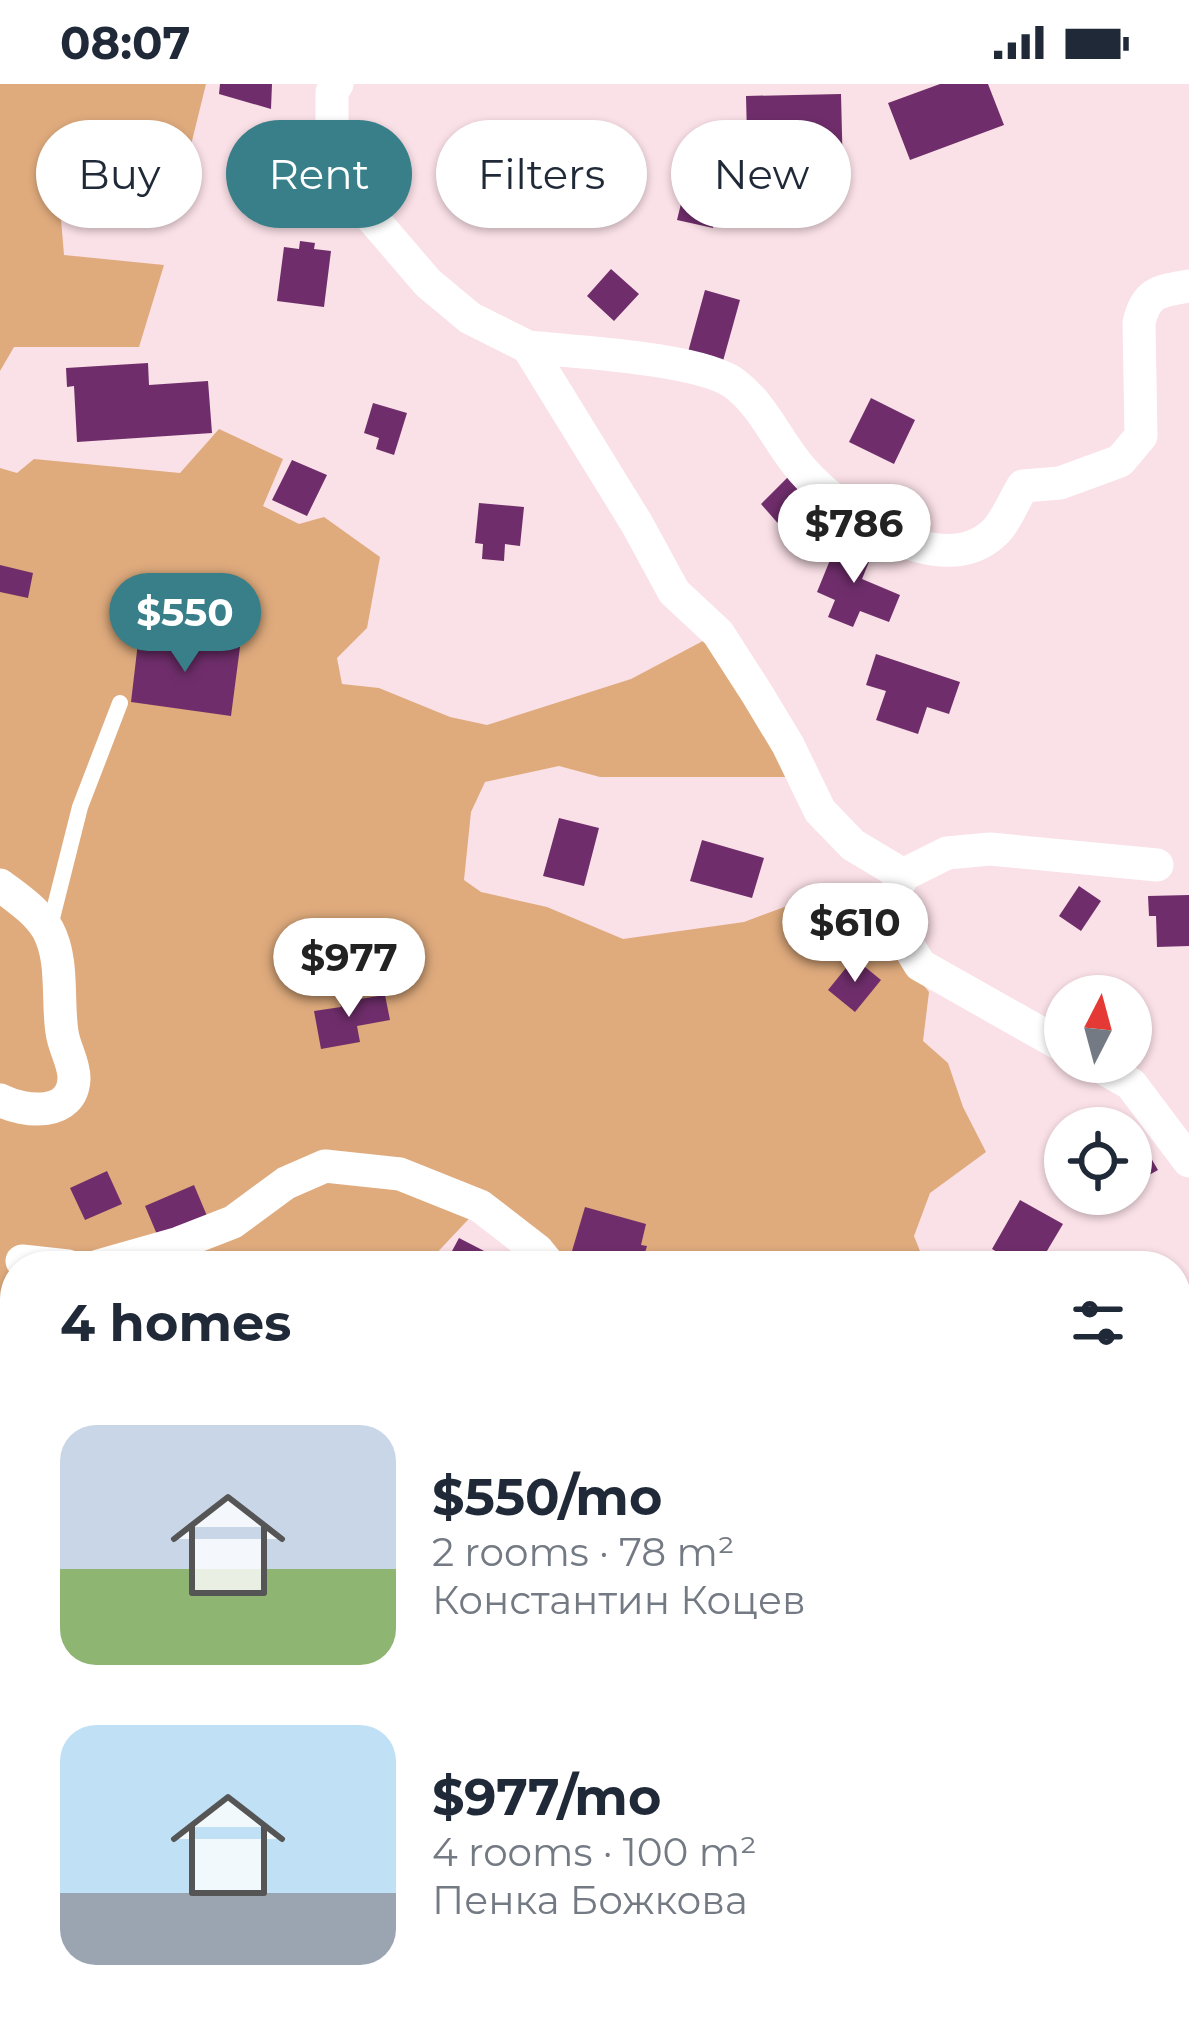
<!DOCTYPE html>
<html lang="en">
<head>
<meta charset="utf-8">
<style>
  :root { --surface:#fff; --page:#f2f2f3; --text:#1f2937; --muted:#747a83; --accent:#387f89 }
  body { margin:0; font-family:Montserrat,sans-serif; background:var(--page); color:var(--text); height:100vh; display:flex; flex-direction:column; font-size:45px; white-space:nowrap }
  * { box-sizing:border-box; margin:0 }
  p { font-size:39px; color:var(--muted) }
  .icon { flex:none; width:66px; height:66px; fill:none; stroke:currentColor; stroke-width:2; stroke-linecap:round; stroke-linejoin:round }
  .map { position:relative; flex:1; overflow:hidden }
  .panel { position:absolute; left:0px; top:1167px; width:1191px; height:771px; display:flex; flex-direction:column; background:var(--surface); border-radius:48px 48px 0 0; box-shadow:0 3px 9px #0004 }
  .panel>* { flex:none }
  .guide { position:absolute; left:36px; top:36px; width:1119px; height:108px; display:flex; gap:24px }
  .needle { width:78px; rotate:6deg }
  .buttons { position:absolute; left:1044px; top:891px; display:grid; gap:24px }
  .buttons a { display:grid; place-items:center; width:108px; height:108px; border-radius:50%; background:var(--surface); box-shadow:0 3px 9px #0004; font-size:60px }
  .price { position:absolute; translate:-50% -102px; padding:0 27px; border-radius:42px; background:#fff; color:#222; font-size:39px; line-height:78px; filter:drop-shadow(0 3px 6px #0008) }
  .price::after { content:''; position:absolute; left:50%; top:72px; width:36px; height:27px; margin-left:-18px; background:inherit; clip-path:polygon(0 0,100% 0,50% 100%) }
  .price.current { background:var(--accent); color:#fff }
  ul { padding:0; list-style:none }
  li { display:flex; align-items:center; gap:36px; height:300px; padding:0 60px }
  li span { display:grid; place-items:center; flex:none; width:336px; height:240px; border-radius:36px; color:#555 }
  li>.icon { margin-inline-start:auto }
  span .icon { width:144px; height:144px; fill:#fffc; stroke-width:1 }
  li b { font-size:51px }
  h2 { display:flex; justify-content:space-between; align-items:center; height:144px; padding:0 60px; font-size:51px }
  .tag { padding:0 42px; border-radius:54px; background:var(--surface); box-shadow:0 3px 9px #0004; font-size:42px; line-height:108px }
  .tag.current { background:var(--accent); color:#fff }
  .status { display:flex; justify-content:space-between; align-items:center; height:84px; padding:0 60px; background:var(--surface); direction:ltr }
  .status svg { height:33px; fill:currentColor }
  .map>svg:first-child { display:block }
  .green { fill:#dfab7d }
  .building { fill:#6f2e6b }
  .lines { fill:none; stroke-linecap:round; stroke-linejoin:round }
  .path { stroke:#9c8a8f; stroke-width:6; stroke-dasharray:6 9; stroke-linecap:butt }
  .service { stroke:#fff; stroke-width:16 }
  .minor { stroke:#fff; stroke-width:33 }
  .secondary { stroke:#fff; stroke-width:48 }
</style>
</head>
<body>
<div class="status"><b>08:07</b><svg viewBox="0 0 49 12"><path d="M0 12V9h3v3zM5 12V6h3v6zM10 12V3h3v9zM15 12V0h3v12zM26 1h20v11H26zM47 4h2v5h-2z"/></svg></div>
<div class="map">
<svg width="1189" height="1936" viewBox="0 0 1189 1936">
  <rect width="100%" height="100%" fill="#fae0e7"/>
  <path class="green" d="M0 0H206L190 65 138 63 60 123 64 171 164 181 139 263H14L0 287Z
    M219 345 283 375 263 422 299 440 324 433 380 473 367 544 337 574 342 600 379 604 450 633 487 641 631 595 718 549 803 693H600L559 682 485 698 471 728 464 796 481 808 547 823 623 855 744 838 798 818 852 826 880 845 929 908 923 957 948 979 963 1023 986 1068 930 1109 914 1152 926 1182H562L480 1123 432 1174 440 1182H15V1255L0 1254V384L17 389 34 375 180 389Z"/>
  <path class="building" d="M220 0H272L271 25 219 10Z
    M940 0H988L1004 41 910 76 888 19Z
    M841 10 843 90 748 92 746 12Z
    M686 99 722 108 713 144 677 136Z
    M300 157 315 159 314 165 331 167 324 223 277 217 284 163 299 165Z
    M611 185 639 210 614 237 587 212Z
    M705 206 740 216 723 277 688 268Z
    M148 279 149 301 208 297 212 349 77 358 74 302 67 303 66 284Z
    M871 314 915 336 894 380 849 358Z
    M373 319 407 329 394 371 376 365 379 354 364 349Z
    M292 376 327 391 307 432 272 416Z
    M792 389 823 421 789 452 761 420Z
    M479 419 524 423 520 462 505 460 504 477 482 475 483 460 475 459Z
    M839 454 873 468 862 495 900 511 889 538 860 527 853 543 828 533 835 516 817 508Z
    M0 481 33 489 28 514 0 508Z
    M139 550 240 563 231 632 131 618Z
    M876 570 960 598 949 630 927 623 918 650 876 636 886 607 866 601Z
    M559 734 599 744 584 802 543 792Z
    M702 756 764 774 752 814 690 797Z
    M1079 802 1101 817 1081 847 1059 832Z
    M1189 811V862L1157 863 1156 832H1149L1148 812Z
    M854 874 881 896 855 928 828 906Z
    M359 911 360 915 385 911 390 936 357 942 360 958 321 965 314 927 341 923 339 915Z
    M1141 1057 1158 1086 1131 1101V1062Z
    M107 1087 122 1120 85 1136 70 1104Z
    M194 1101 210 1139 161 1160 145 1122Z
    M1020 1116 1063 1140 1038 1182H1021L992 1165Z
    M585 1123 646 1140 641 1161 647 1162 641 1182H626L572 1167Z
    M459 1154 490 1170 484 1182H444Z
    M15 1328V1395L0 1396V1329Z
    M1176 1512H1189V1577H1177Z
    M0 1517 15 1520V1586L7 1585 10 1569 0 1567Z
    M0 1688 15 1690V1775L0 1773Z
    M0 1885 15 1886V1923H38L37 1931 48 1932V1936H9V1930L0 1929Z
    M709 1923H732L745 1936H696Z
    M793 1923H853L829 1936H800Z"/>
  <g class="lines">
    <path class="path" d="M1176 1635 1189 1649"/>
    <path class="service" d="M49 846 80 723 120 619
      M770 1923 780 1936
      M248 1936 257 1923"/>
    <path class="minor" d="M337 0 332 8V54L336 81 349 107 428 199 470 234 528 263
      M903 791 853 761 820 727 788 661 756 608 718 549 674 508 637 440 528 263C575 268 701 274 735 300 765 323 778 359 803 387 840 429 941 499 994 449 1006 438 1014 416 1023 402L1060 399 1120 377 1141 352 1139 239C1146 207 1160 207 1189 202
      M0 801C17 814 37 827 48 846 64 876 57 916 62 948 64 964 74 978 74 994 73 1033 25 1029 0 1016
      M1065 963 920 881 892 835 893 813 903 791 947 769 990 765 1157 781
      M1092 978 1131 1000 1189 1077
      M22 1177 68 1182
      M98 1182 179 1159 233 1138 286 1099 325 1082 400 1090 480 1122 537 1166 550 1182"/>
    <path class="secondary" d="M0 1800 15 1802
      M293 1923 310 1936"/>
  </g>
</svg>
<div class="buttons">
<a><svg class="needle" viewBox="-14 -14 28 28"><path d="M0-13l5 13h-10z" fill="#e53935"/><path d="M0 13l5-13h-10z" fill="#747a83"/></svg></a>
<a><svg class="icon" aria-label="locate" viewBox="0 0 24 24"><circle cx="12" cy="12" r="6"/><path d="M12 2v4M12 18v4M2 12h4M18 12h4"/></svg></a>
</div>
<b class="price" style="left:854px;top:502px">$786</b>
<b class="price current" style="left:185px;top:591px">$550</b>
<b class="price" style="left:855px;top:901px">$610</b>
<b class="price" style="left:349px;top:936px">$977</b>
<div class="guide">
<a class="tag">Buy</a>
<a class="tag current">Rent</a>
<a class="tag">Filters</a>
<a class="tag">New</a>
</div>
<section class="panel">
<h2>4 homes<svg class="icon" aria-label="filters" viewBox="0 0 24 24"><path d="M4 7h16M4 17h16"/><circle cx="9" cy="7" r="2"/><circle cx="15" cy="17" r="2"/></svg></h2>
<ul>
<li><span style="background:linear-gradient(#c9d6e8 60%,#8fb573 0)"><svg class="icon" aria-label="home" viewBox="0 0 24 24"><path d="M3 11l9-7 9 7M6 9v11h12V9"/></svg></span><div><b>$550/mo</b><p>2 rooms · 78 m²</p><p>Константин Коцев</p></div></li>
<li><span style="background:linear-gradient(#bfe0f5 70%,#9aa5b1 0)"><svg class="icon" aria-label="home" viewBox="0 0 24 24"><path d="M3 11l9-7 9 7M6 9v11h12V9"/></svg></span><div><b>$977/mo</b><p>4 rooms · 100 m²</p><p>Пенка Божкова</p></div></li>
</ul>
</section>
</div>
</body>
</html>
